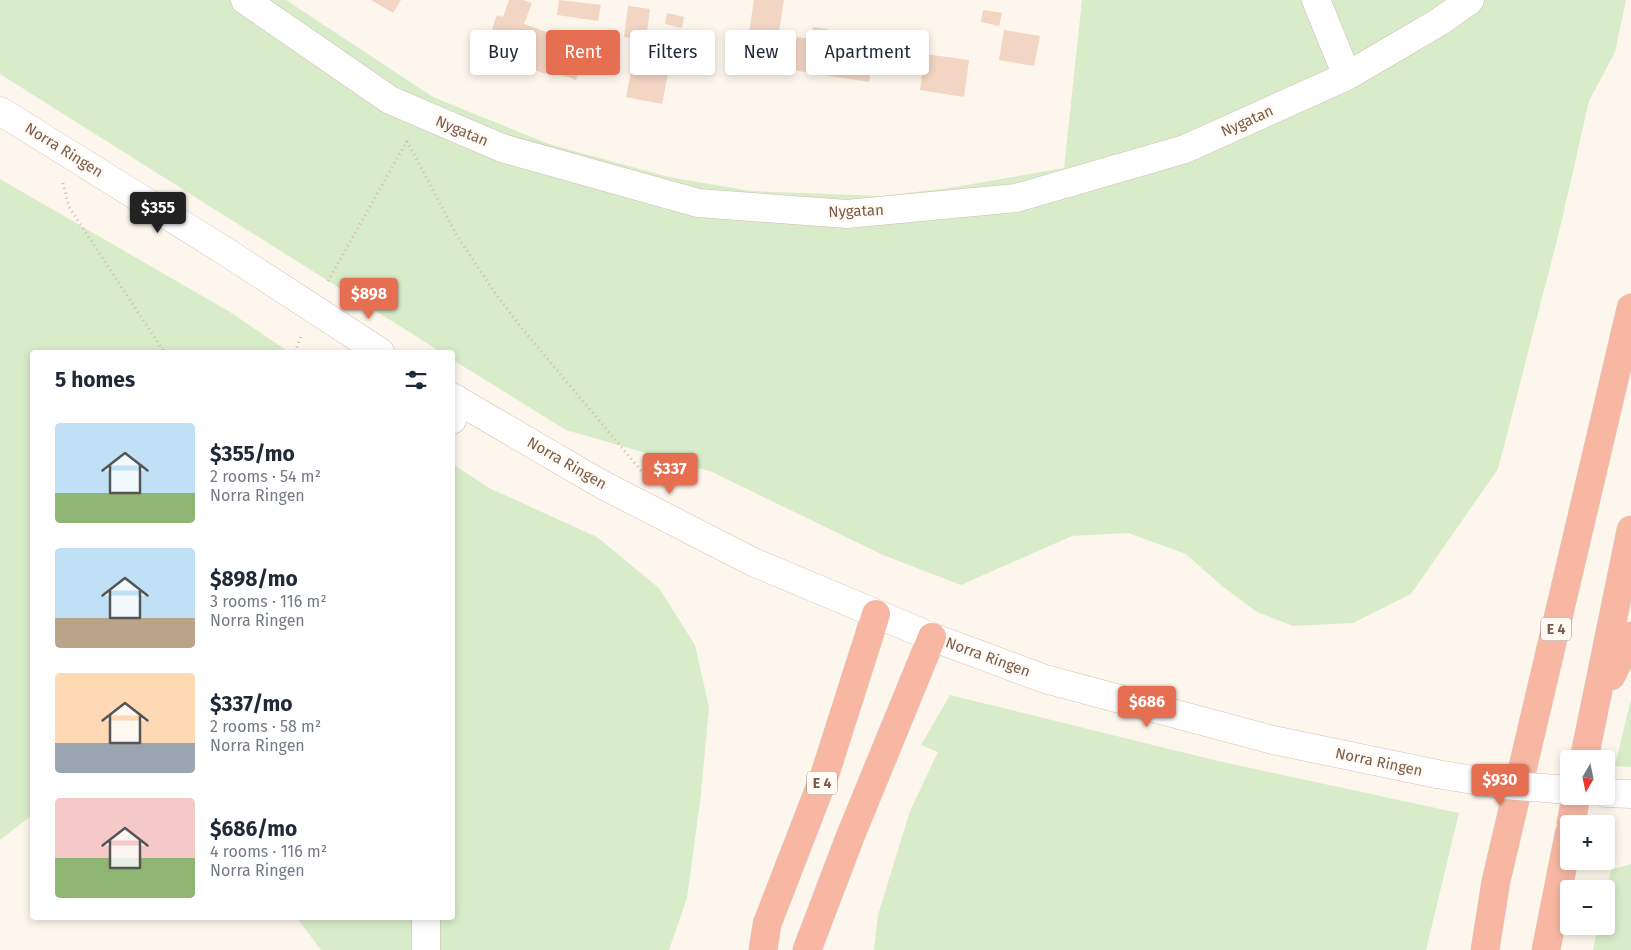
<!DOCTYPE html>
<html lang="en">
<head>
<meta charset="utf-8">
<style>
  :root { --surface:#fff; --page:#f6f6f7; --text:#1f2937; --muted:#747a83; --accent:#e76f51 }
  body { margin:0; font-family:"Fira Sans",sans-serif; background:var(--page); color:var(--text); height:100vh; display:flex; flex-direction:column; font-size:19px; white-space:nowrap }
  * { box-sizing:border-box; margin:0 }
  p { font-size:16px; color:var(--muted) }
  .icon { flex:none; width:28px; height:28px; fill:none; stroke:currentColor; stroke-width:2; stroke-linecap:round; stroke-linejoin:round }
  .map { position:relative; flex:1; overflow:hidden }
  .panel { position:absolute; left:30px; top:350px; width:425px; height:570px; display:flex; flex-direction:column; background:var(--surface); border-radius:5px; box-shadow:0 2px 8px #0003 }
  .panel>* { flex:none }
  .hud { position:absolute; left:470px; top:30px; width:475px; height:45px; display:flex; gap:10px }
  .needle { width:32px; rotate:189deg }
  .fabs { position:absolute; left:1560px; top:750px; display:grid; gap:10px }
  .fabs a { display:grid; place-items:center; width:55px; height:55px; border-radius:5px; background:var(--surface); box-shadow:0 2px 8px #0003; font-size:25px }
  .price { position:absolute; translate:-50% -42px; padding:0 11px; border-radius:5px; background:var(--accent); color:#fff; font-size:16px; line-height:32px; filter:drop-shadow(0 1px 2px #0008) }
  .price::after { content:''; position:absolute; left:50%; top:30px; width:15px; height:11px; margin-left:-8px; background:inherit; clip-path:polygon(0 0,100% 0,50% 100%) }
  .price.on { background:#222; color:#fff }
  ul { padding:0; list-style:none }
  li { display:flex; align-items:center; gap:15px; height:125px; padding:0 25px }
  li span { display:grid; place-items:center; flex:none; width:140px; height:100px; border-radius:5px; color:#555 }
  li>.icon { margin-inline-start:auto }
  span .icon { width:60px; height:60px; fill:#fffc; stroke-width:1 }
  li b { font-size:21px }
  h2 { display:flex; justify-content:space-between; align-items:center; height:60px; padding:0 25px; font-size:21px }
  .chip { padding:0 18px; border-radius:5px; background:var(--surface); box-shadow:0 2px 8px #0003; font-size:18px; line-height:45px }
  .chip.on { background:var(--accent); color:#fff }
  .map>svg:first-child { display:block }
  .green { fill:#d8ecc9 }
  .building { fill:#f3d5c3 }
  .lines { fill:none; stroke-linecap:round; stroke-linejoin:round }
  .street-casing { stroke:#d1beb0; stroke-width:29 }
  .secondary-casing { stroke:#d6c0b0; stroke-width:29 }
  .highway-casing { stroke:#dad1cd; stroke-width:29 }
  .path { stroke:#d9b8a5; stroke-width:3; stroke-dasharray:1 4; stroke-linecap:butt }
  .street { stroke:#fff; stroke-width:28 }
  .secondary { stroke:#fff; stroke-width:28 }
  .highway { stroke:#f7b7a3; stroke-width:28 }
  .secondary-bridge-casing { stroke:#d6c0b0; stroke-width:29; stroke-linecap:butt }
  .secondary-bridge { stroke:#fff; stroke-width:28 }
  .labels { text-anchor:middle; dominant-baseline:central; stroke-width:5; stroke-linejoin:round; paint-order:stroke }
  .shield { fill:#fffaf3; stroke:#a28b7f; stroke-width:1 }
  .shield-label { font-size:14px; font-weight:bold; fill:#7a5c4d }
  .street-label { font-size:15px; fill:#7a5c4d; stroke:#fffaf3 }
</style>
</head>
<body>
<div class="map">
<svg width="1631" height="950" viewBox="0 0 1631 950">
  <rect width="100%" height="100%" fill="#fdf6ec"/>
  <path class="green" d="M0 0H286L433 97 549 144 669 177 750 191 882 196 949 188 1064 168 1082 0H1626L1615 52 1589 101 1560 228 1498 469 1411 594 1353 623 1293 626 1257 612 1222 586 1186 554 1128 533 1072 536 961 585 883 555 712 472 566 430 453 360 452 352H441L0 74Z
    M0 179 230 312 289 352H32V815L0 840Z
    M453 464 489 488 597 537 659 588 695 645 709 707 701 794 687 898 669 950H321L297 918H452Z
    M950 695 1218 761 1459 813 1426 950H874L878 915 910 811 938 752 921 745Z
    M1631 699V767L1615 766Z
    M1631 864V950H1593L1598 926H1606V892L1611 870Z"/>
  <path class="building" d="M371 0H401L393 13Z
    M509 0H523L532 3 524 24 588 47 576 80 548 70 546 74 511 62 509 65 488 58 496 34 491 32 497 15 503 17Z
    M559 0 601 5 598 21 557 15Z
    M754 0H784L774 63 745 58Z
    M628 6 650 9 646 40 624 37Z
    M983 10 1002 13 999 26 981 22Z
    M667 13 684 17 682 28 665 24Z
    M813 27 828 29 826 41 874 48 869 82 792 70 797 37 811 39Z
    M1004 30 1040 36 1034 66 999 60Z
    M925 54 969 60 964 97 920 90Z
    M637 60 651 63 649 70 668 74 662 104 626 97 632 67 635 68Z"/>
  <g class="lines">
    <defs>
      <path id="street" d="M245 0 390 100 502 148 698 203 847 214 1016 198 1185 149 1347 76 1439 22 1470 0
        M1316 0 1347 76
        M452 420 456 399
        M426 950V918"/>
      <path id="secondary" d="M0 111 228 253 380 352
        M452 397 601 484 753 562 932 637 1045 679 1273 740 1437 774
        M1606 793 1631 794"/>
      <path id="highway" d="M1611 676 1631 636
        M1584 759 1631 530
        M1571 824 1576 796
        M763 950 767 924 824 777 876 614
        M807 950 850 837 932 637
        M1485 950 1496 881 1631 308
        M1546 950 1569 834"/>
    </defs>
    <use href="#street" class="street-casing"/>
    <use href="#secondary" class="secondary-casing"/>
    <use href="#highway" class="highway-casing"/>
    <path class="path" d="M407 141 456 234 493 290 520 326 643 473
      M63 183 69 207 164 352
      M328 281 407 141
      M295 352 302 334"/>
    <use href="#street" class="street"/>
    <use href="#secondary" class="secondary"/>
    <use href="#highway" class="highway"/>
    <defs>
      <path id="secondary-bridge" d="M1437 774 1504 785 1569 790"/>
    </defs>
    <use href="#secondary-bridge" class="secondary-bridge-casing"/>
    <use href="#secondary-bridge" class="secondary-bridge"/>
  </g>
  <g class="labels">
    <g class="shield">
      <rect x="1541" y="617.5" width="30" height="23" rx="4"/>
      <rect x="807" y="771.5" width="30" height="23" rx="4"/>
    </g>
    <g class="shield-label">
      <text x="1556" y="629">E 4</text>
      <text x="822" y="783">E 4</text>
    </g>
    <g class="street-label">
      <text transform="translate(1247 121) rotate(-24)">Nygatan</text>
      <text transform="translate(462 131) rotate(23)">Nygatan</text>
      <text transform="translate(64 150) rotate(32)">Norra Ringen</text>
      <text transform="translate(856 211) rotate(-2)">Nygatan</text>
      <text transform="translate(567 463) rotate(30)">Norra Ringen</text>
      <text transform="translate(988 657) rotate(20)">Norra Ringen</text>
      <text transform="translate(1379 762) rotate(12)">Norra Ringen</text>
    </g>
  </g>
</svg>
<div class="fabs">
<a><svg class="needle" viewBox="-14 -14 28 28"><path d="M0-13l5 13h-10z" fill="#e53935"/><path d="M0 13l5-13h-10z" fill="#747a83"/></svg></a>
<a>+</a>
<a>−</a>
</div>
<b class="price on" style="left:158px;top:234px">$355</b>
<b class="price" style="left:369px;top:320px">$898</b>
<b class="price" style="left:670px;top:495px">$337</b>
<b class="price" style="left:1147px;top:728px">$686</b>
<b class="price" style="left:1500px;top:806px">$930</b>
<div class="hud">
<a class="chip">Buy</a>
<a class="chip on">Rent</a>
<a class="chip">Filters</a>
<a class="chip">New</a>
<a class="chip">Apartment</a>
</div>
<section class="panel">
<h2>5 homes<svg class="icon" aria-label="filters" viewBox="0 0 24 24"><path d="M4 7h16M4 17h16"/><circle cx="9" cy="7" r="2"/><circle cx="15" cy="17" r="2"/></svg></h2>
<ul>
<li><span style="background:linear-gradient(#bfe0f5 70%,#8fb573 0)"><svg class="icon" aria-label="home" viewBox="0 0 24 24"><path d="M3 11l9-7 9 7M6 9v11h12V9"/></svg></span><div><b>$355/mo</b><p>2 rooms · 54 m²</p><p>Norra Ringen</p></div></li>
<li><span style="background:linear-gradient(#bfe0f5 70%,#b9a48a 0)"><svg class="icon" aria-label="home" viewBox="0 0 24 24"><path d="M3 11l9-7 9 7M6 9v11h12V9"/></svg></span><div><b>$898/mo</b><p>3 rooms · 116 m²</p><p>Norra Ringen</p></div></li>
<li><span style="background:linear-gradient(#ffd9b3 70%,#9aa5b1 0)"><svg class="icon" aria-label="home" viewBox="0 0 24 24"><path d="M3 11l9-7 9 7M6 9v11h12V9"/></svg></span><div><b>$337/mo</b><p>2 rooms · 58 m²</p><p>Norra Ringen</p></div></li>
<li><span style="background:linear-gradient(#f6c9c9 60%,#8fb573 0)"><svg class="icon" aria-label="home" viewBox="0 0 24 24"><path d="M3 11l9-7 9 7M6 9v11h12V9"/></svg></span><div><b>$686/mo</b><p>4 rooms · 116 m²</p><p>Norra Ringen</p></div></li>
</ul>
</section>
</div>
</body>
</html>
